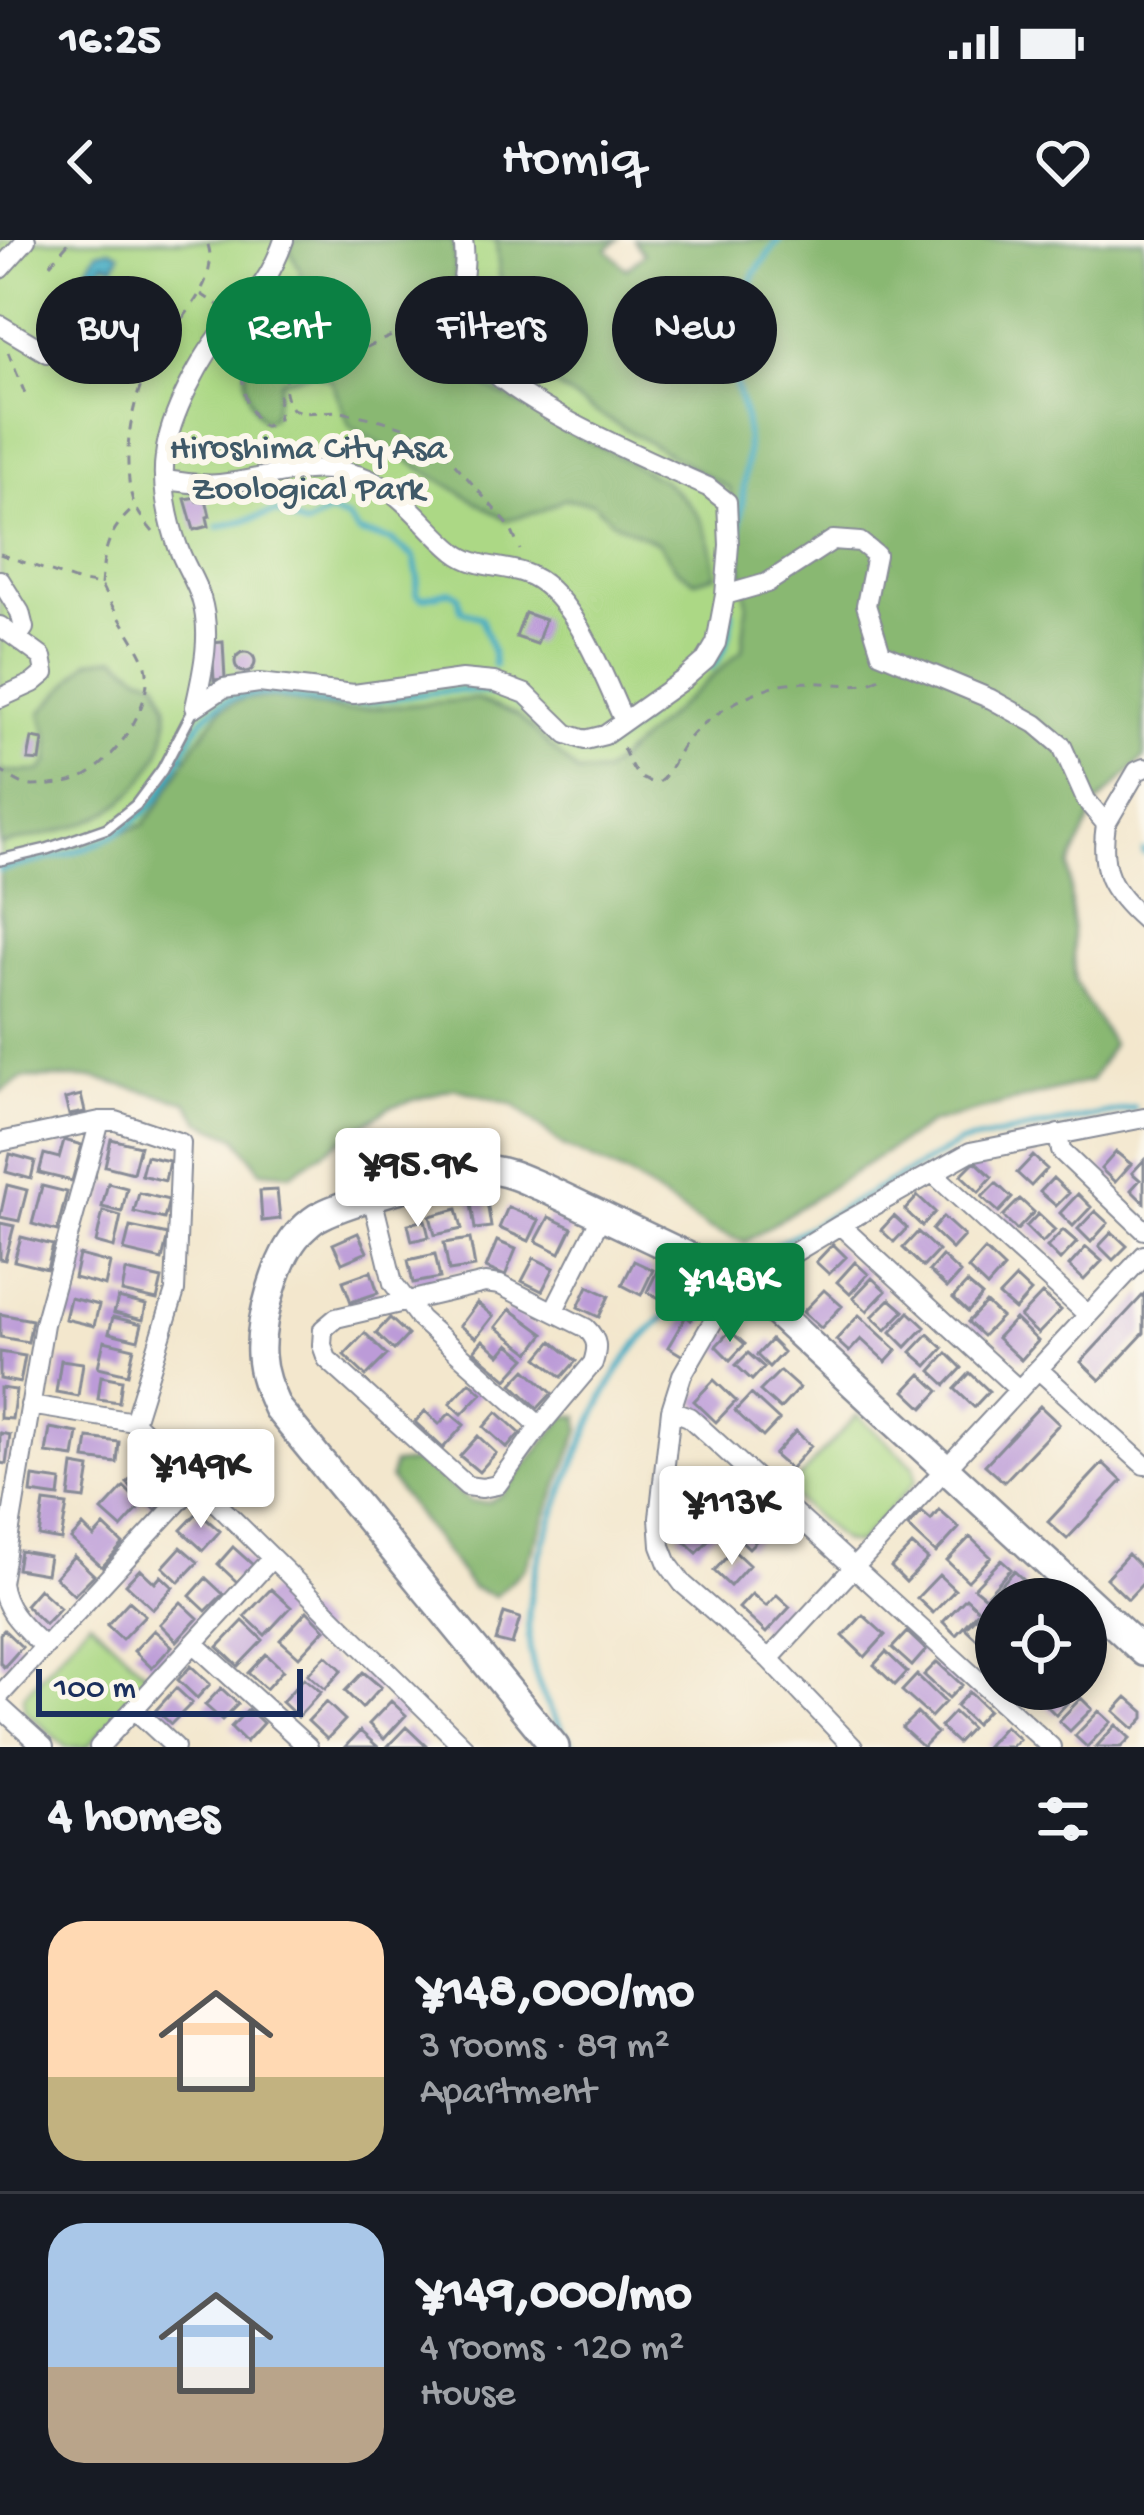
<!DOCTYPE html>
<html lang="en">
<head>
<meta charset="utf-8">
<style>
  :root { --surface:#171b24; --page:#20242c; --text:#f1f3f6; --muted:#9ea1a6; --line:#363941; --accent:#0b8043 }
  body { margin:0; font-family:"Gochi Hand",sans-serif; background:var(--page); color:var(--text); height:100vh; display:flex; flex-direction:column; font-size:45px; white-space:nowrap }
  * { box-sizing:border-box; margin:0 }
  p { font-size:39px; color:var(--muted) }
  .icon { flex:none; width:66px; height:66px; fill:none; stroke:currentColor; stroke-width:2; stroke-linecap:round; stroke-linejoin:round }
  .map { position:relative; height:1507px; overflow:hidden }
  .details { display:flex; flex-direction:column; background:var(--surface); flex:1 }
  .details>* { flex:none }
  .guide { position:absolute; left:36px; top:36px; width:1074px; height:108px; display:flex; gap:24px }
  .controls { position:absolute; left:975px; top:1338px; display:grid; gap:24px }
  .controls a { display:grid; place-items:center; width:132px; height:132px; border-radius:50%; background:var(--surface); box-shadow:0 6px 18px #0003; font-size:60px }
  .scale { position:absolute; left:36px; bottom:30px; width:267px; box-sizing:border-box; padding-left:12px; border:6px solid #1b2f5e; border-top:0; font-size:33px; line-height:42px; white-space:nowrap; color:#1b2f5e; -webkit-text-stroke:9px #fbf7ec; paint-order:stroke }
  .price { position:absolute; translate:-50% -102px; padding:0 27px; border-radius:12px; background:#fff; color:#222; font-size:39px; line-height:78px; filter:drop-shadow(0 3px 6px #0008) }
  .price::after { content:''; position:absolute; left:50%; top:72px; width:36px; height:27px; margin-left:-18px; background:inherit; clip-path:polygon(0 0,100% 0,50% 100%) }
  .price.active { background:var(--accent); color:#fff }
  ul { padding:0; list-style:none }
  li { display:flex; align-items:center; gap:36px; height:300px; padding:0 48px }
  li+li { border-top:3px solid var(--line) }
  li span { display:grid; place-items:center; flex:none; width:336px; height:240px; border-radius:36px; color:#555 }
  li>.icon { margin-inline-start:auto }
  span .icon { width:144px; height:144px; fill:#fffc; stroke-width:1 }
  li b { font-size:51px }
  h2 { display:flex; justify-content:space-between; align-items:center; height:144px; padding:0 48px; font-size:51px }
  .chip { padding:0 42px; border-radius:54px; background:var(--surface); box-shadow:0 6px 18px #0003; font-size:42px; line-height:108px }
  .chip.active { background:var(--accent); color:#fff }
  .status { display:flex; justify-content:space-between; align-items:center; height:84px; padding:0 60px; background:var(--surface); direction:ltr }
  .status svg { height:33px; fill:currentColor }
  header { display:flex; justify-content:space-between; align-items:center; height:156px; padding:0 48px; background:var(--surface); font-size:54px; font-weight:600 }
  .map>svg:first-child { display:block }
  .green { fill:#acd885; stroke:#648472; stroke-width:3 }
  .forest { fill:#89b872; stroke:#527468; stroke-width:3 }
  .water { fill:#43acc3; stroke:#2f6e90; stroke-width:3 }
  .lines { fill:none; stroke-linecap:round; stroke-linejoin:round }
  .stream { stroke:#43acc3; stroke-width:6 }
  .building { fill:#bc9bd8 }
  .lane-casing { stroke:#878b96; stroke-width:14 }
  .street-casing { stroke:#878b96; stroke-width:22 }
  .secondary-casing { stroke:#878b96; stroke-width:32 }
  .path { stroke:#878b96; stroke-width:3; stroke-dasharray:9 9; stroke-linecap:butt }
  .lane { stroke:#fff; stroke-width:9 }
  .street { stroke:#fff; stroke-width:18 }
  .secondary { stroke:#fff; stroke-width:27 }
  .labels { text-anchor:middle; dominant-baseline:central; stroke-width:12; stroke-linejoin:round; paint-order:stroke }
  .park-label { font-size:36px; fill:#3f5968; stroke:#fbf7ec }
</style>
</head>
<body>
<div class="status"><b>16:25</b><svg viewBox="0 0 49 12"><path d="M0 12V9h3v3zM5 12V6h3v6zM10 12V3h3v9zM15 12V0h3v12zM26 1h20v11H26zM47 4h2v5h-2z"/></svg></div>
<header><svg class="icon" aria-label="back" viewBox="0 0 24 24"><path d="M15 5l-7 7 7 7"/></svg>Homiq<svg class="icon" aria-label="heart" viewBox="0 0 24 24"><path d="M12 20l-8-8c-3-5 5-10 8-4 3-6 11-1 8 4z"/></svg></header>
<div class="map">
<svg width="1144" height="1507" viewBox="0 0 1144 1507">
  <rect width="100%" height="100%" fill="#fbf7ec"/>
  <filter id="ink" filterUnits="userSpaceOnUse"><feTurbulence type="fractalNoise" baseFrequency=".00833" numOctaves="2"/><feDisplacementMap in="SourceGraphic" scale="24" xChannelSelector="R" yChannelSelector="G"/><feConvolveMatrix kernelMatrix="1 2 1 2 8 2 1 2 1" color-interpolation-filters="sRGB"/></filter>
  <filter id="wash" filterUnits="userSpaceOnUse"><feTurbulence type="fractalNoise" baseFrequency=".004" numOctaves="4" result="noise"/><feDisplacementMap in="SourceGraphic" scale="48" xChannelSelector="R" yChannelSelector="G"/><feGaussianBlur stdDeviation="2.7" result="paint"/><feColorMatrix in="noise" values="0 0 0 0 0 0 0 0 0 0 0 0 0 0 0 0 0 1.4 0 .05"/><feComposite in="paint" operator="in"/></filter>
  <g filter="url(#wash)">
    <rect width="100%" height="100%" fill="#f3e7cd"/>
    <path class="green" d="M0 0H496L508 115 599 174 730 249 747 362 742 410 604 533H578L393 468 345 471 277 458 221 469 196 503 159 565 143 585 53 617 0 627Z
      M857 1175 914 1226 916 1241 857 1304 843 1301 787 1251Z
      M90 1380 152 1439 87 1507H66L25 1471 23 1456Z"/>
    <path class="forest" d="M292 0H452C463 41 440 87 464 126 468 133 479 140 485 146L662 240C700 269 710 287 716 335L695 341 676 328 659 304 612 281 593 263 565 259 541 271 506 280 350 186 331 140 313 133 281 141 272 177 264 180C246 164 242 132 249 110L270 109 279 84 296 55 301 32 290 12Z
      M496 0H618L607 9 626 29 644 14 634 0H1144V518L1098 563 1069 627 1075 742 1112 804 1091 841 931 883 745 1002 707 988 631 937 563 906 514 865 454 848 390 867 291 934 261 931 237 898 201 882 187 862 94 838H23L0 852V627L53 617 143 585 159 565 196 503 221 469 246 458H277L345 471 475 459 517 475 578 533H604L742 410 747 362 730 249 599 174 508 115Z
      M116 417 142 436 157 439C160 448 166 458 167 466 171 508 143 549 110 571 82 588 32 598 0 605V532L41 531 49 521V499L41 473 89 421Z
      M566 1176H579L580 1190 525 1328 495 1356 472 1348 390 1239 393 1224 418 1222 471 1262H488L502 1254Z"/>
    <path class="water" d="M110 9 120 14 114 26 104 22 57 101 66 107 62 116 47 105 46 97 97 12Z"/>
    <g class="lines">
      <path class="stream" d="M218 287 277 272 305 286 328 273 347 278 359 293 391 300 414 317 418 337 416 353 422 358 449 351 458 355 461 370 481 378 493 413 494 425
        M736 329 747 213 746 183 728 115 740 71 755 33 779 0
        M711 427C727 413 731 393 732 371
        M1144 611V614
        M0 630C56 617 106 611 149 568 182 536 187 470 236 457 273 447 308 465 345 464 395 462 449 442 499 455 531 463 550 505 580 512 604 517 626 492 643 479
        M751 1019 960 903 1134 868
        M575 1507C498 1409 530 1332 572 1229 608 1143 624 1100 705 1046"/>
    </g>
    <g id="blocks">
      <path class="building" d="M278 47 289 58 274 77 261 65Z
        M90 94 104 101 89 129 75 121Z
        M196 257 197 261 206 259 210 276 207 277 209 286 194 290 185 259Z
        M525 373 545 380 537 404 516 397Z
        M223 402 225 439 214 440 212 403Z
        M235 422a10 10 0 1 1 20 0a10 10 0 1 1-20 0Z
        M32 498 43 500 40 521 28 520Z
        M81 855 85 872 69 875 65 859Z
        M111 899 140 906 133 933 105 926Z
        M64 900 82 905 72 941 39 933 44 914 59 918Z
        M1116 912 1131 924 1115 942 1101 929Z
        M10 914 35 921 31 939 6 932Z
        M146 916 169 921 165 941 141 935Z
        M1033 916 1047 929 1031 946 1017 933Z
        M1144 920V963L1131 950 1140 940 1132 933Z
        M975 921 992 937 979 952 961 935Z
        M1053 938 1069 953 1056 966 1040 952Z
        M108 943 127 948 122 972 102 967Z
        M996 943 1012 958 999 972 982 957Z
        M7 945 27 950 19 981 0 977Z
        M42 946 67 952 57 991 32 984Z
        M277 950 280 979 262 981 260 951Z
        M139 953 169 960 164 979 134 972Z
        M1078 954 1091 967 1073 986 1060 973Z
        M486 955 491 987 475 989 470 957Z
        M918 956 935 972 922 986 905 970Z
        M1020 959 1034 972 1017 990 1003 976Z
        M508 967 539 980 529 1001 499 988Z
        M457 969 462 989 435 995 430 976Z
        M103 971 121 976 114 1008 96 1003Z
        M1095 971 1108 983 1091 1002 1078 989Z
        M1038 974 1055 990 1042 1003 1026 987Z
        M894 976 907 988 894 1002 881 990Z
        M549 977 572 988 560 1013 536 1001Z
        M943 977 964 996 952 1009 932 990Z
        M425 980 429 997 412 1001 408 984Z
        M0 983 14 986 5 1020 0 1019Z
        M130 987 168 995 162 1020 124 1011Z
        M1063 990 1077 1002 1060 1020 1047 1007Z
        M918 992 938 1011 923 1027 903 1008Z
        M1112 992 1127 1006 1113 1020 1099 1006Z
        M358 993 367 1012 342 1023 333 1004Z
        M21 997 53 1005 47 1029 14 1021Z
        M470 999 475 1027 449 1031 444 1003Z
        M497 1001 516 1009 505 1036 486 1028Z
        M833 1004 846 1017 829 1034 816 1022Z
        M1086 1007 1102 1021 1084 1040 1069 1026Z
        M985 1010 1004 1028 987 1047 968 1029Z
        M435 1014 440 1038 413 1043 408 1020Z
        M79 1015 110 1023 105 1046 74 1038Z
        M942 1016 960 1033 947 1048 929 1031Z
        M534 1018 554 1028 542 1051 522 1041Z
        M634 1021 653 1030 641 1055 622 1045Z
        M855 1022 868 1034 850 1054 837 1042Z
        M660 1025 677 1033 664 1060 647 1052Z
        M126 1031 162 1039 157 1060 122 1052Z
        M371 1031 378 1053 351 1062 343 1041Z
        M872 1038 886 1051 867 1071 853 1058Z
        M1016 1038 1031 1052 1015 1070 999 1056Z
        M967 1043 982 1056 968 1072 953 1058Z
        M588 1046 609 1056 599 1077 578 1067Z
        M824 1050 842 1066 821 1088 803 1072Z
        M1042 1054 1061 1070 1038 1094 1020 1077Z
        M1144 1054V1093L1100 1140 1081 1122Z
        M70 1058 99 1065 94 1086 65 1079Z
        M118 1058 146 1065 143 1080 114 1073Z
        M890 1059 904 1071 886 1090 872 1077Z
        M477 1063 493 1076 476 1098 460 1086Z
        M986 1063 1001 1077 983 1096 968 1082Z
        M701 1064 711 1070 683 1116 668 1107 686 1076 691 1080Z
        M510 1069 544 1094 530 1113 496 1087Z
        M909 1072 925 1087 906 1107 891 1092Z
        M0 1074 32 1080 28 1102 0 1097Z
        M859 1075 897 1110 886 1122 861 1099 849 1112 836 1100Z
        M113 1077 142 1084 138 1100 109 1093Z
        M390 1078 408 1095 394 1110 376 1093Z
        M1015 1079 1038 1101 1021 1120 997 1098Z
        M730 1091 745 1104 730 1120 716 1106Z
        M365 1093 387 1115 366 1136 344 1115Z
        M928 1094 943 1108 927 1126 911 1112Z
        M483 1100 500 1115 509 1104 526 1118 507 1139 474 1111Z
        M771 1100 783 1112 769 1127 757 1115Z
        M104 1101 134 1108 128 1134 98 1127Z
        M552 1101 576 1121 562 1137 538 1118Z
        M0 1112 25 1116 20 1143 0 1139Z
        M748 1113 764 1127 752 1140 736 1125Z
        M947 1113 962 1128 946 1145 931 1131Z
        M61 1120 83 1123 78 1156 56 1152Z
        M526 1129 552 1153 538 1168 512 1144Z
        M780 1131 799 1148 780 1169 760 1151Z
        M970 1133 989 1151 974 1167 955 1149Z
        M921 1134 939 1151 923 1168 905 1151Z
        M101 1136 122 1140 119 1162 98 1159Z
        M714 1140 736 1161 716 1182 694 1161Z
        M470 1142 482 1153 462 1174 450 1163Z
        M0 1148 16 1150 12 1179 0 1178Z
        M751 1154 779 1180 763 1197 735 1171Z
        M1040 1166 1059 1184 1004 1242 985 1225Z
        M425 1171 439 1184 450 1173 464 1185 443 1208 415 1182Z
        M497 1172 520 1193 507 1208 484 1187Z
        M50 1188 78 1193 74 1217 46 1213Z
        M796 1191 811 1206 790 1229 774 1215Z
        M0 1193 10 1195 6 1224 0 1223Z
        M478 1196 496 1213 479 1232 460 1216Z
        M88 1198 119 1202 117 1223 85 1219Z
        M1103 1223 1122 1241 1067 1299 1048 1282Z
        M73 1225 90 1228 85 1259 69 1257Z
        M142 1227 171 1254 156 1270 127 1243Z
        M33 1237 61 1241 59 1257 31 1253Z
        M706 1245 722 1260 731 1251 742 1262 724 1282 696 1256Z
        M124 1247 142 1265 121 1288 102 1271Z
        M677 1248 696 1266 682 1281 671 1270 676 1265 669 1257Z
        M44 1262 67 1265 61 1300 39 1296Z
        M939 1270 959 1288 936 1313 908 1287 922 1272 931 1280Z
        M198 1272 220 1291 203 1310 181 1290Z
        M699 1273 718 1290 697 1313 678 1295Z
        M743 1273 764 1293 749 1308 729 1289Z
        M83 1286 94 1297 104 1286 123 1304 102 1327 71 1299Z
        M970 1297 991 1317 968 1341 947 1321Z
        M912 1305 928 1319 906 1342 891 1327Z
        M181 1307 198 1322 179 1342 163 1327Z
        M233 1307 253 1325 237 1342 218 1324Z
        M733 1310 749 1325 730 1346 714 1331Z
        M20 1311 49 1316 46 1334 17 1329Z
        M1128 1314 1144 1330V1342L1128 1359 1106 1338Z
        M74 1316 94 1335 74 1355 55 1337Z
        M1001 1320 1011 1329 985 1357 974 1348Z
        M140 1329 155 1343 161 1336 173 1347 153 1369 126 1344Z
        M1014 1331 1027 1343 1013 1359H996V1364L989 1358Z
        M939 1335 955 1350 933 1373 917 1358Z
        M206 1338 223 1354 206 1371 190 1356Z
        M39 1349 60 1368 45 1384 25 1365Z
        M271 1349 291 1367 265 1395 245 1376Z
        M752 1354 766 1366 777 1355 790 1367 766 1393 739 1368Z
        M966 1358 979 1370 956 1395 943 1382Z
        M129 1361 145 1375 122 1399 107 1385Z
        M181 1362 198 1378 177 1401 160 1384Z
        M983 1369 996 1381 978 1400 965 1388Z
        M307 1371 325 1389 299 1417 280 1400Z
        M504 1373 520 1378 512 1405 496 1401Z
        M863 1375 885 1395 865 1417 843 1396Z
        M243 1381 263 1400 238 1426 218 1407Z
        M996 1386V1413L994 1415 980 1402Z
        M4 1390 22 1407 4 1427 0 1423V1394Z
        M154 1390 172 1406 152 1428 134 1411Z
        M907 1392 926 1410 912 1426 892 1408Z
        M886 1412 907 1432 895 1445 874 1425Z
        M266 1414 283 1430 266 1449 248 1433Z
        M326 1415 342 1430 325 1449 308 1434Z
        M937 1422 962 1445 949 1458 924 1435Z
        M191 1426 210 1444 197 1458 178 1440Z
        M363 1432 381 1447 362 1468 345 1451Z
        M917 1435 945 1462 931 1477 902 1451Z
        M304 1438 321 1452 298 1477 282 1462Z
        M176 1448 192 1463 171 1484 156 1470Z
        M221 1448 238 1464 222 1480 205 1465Z
        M1058 1449H1074L1077 1452 1056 1475 1044 1463Z
        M969 1452 988 1470 975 1484 956 1466Z
        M1127 1457 1144 1472V1478L1134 1489 1114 1471Z
        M1081 1458 1092 1469 1070 1491 1059 1481Z
        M391 1461 406 1475 384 1499 369 1484Z
        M326 1462 345 1480 327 1499 308 1481Z
        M248 1469 263 1483 246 1502 231 1487Z
        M1099 1471 1111 1482 1087 1507 1075 1496Z
        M954 1472 971 1488 957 1503 940 1487Z
        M917 1473 937 1493 923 1507 902 1488Z
        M1116 1485 1130 1498 1121 1507H1096Z
        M1005 1486 1019 1499 1011 1507H986Z
        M406 1487 427 1507H387Z
        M360 1491 378 1507H345Z"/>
    </g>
  </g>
  <g filter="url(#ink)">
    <use href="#blocks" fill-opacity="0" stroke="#878b96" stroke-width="3"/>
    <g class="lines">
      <defs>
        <path id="lane" d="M0 620 47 609 107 588 136 565 162 530 195 467"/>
        <path id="street" d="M0 29 26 0
          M0 85 47 113
          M165 240C183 242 202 246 220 244 262 240 303 223 346 232 400 243 417 281 455 312 475 328 501 325 524 333 573 349 603 436 624 481
          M0 340 20 372 24 388 18 397
          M725 355 767 343 833 300 860 302 876 315 866 365 881 413 991 459 1036 484 1062 506 1086 560 1106 584 1137 531 1144 528
          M0 386 42 417 45 433 33 443 0 458
          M195 467 224 448 259 443 354 454 462 439 494 442 526 454 567 494 585 500 605 495 684 439 706 420 716 403 725 355 729 305 727 262 708 247C655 223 475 149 462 92 455 63 469 31 463 0
          M195 467C203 431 212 394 201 358 195 340 184 324 178 307 168 280 161 244 165 216 169 176 202 114 229 84 256 53 270 40 284 0
          M1106 584C1099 630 1110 650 1144 680
          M1058 894 1061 911 1144 990
          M0 902 100 881H116L181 903 175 1051 134 1182
          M933 933 1087 1074
          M372 957 393 1043 420 1079 540 1186
          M840 985 1019 1150
          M485 1043 500 1045 586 1088C598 1100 598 1107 593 1123L540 1186 497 1245 482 1248 467 1246 327 1119 322 1105 323 1089 336 1078Z
          M554 1070 602 975
          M1038 1129 1144 1225
          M30 1165 134 1182 464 1507
          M671 1170 689 1177 1051 1507
          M194 1403 308 1507
          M44 1407C24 1387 5 1372 1 1343L44 1084 100 881
          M769 1419 1144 1015
          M0 1455 196 1243
          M0 1467 44 1507
          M134 1469 175 1507
          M99 1507 272 1318
          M853 1507 769 1419 683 1344 668 1324 661 1306 659 1278 671 1170 682 1135 722 1066 744 1043 840 985 970 912 1144 878"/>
        <path id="secondary" d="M555 1507 277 1168C269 1150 262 1135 261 1115 259 1082 276 1018 299 993 304 988 313 979 320 976 345 962 462 929 489 930 508 931 525 940 542 947L744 1043 1144 1412"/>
      </defs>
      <use href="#lane" class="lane-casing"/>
      <use href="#street" class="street-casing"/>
      <use href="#secondary" class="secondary-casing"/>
      <path class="path" d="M50 24 71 0
        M201 54 218 65
        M440 74 345 117 286 137C282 149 286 159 292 169L305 173 337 171 381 180 406 188 442 209 510 287 520 310
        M241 99C243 131 238 163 263 186H271L278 180 279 156 283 154
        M8 112 28 161
        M153 292C132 267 129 256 128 224 127 192 134 161 146 132 163 94 227 44 206 0
        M0 314 77 341 101 345C111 368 141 407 146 426 155 464 113 525 79 539 68 544 45 546 33 546 22 546 10 536 0 531
        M101 345C104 311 107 292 133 269
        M623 508C632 526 635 543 659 542 672 532 674 517 684 504 703 478 747 453 777 445 808 437 843 449 870 443 871 442 886 435 887 435"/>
      <use href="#lane" class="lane"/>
      <use href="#street" class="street"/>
      <use href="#secondary" class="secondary"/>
    </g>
  </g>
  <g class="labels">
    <g class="park-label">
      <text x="308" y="210">Hiroshima City Asa<tspan x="308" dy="41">Zoological Park</tspan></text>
    </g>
  </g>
</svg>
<div class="controls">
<a><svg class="icon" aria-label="locate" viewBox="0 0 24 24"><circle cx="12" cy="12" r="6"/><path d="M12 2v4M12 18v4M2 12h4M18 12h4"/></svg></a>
</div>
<div class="scale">100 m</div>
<b class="price" style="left:418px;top:990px">¥95.9K</b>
<b class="price active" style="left:730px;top:1105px">¥148K</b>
<b class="price" style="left:201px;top:1291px">¥149K</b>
<b class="price" style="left:732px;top:1328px">¥113K</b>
<div class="guide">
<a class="chip">Buy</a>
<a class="chip active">Rent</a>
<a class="chip">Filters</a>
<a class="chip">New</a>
</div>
</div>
<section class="details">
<h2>4 homes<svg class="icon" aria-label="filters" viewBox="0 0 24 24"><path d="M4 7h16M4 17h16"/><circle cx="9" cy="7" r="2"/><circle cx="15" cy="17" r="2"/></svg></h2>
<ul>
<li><span style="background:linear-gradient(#ffd9b3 65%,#c2b280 0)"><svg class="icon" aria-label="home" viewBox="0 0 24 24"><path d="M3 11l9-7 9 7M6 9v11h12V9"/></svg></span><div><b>¥148,000/mo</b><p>3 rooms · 89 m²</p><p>Apartment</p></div></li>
<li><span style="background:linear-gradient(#a9c7e8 60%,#b9a48a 0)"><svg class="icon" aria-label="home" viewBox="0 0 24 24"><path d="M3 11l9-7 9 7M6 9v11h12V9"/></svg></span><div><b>¥149,000/mo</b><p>4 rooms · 120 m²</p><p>House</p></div></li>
</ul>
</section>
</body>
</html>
